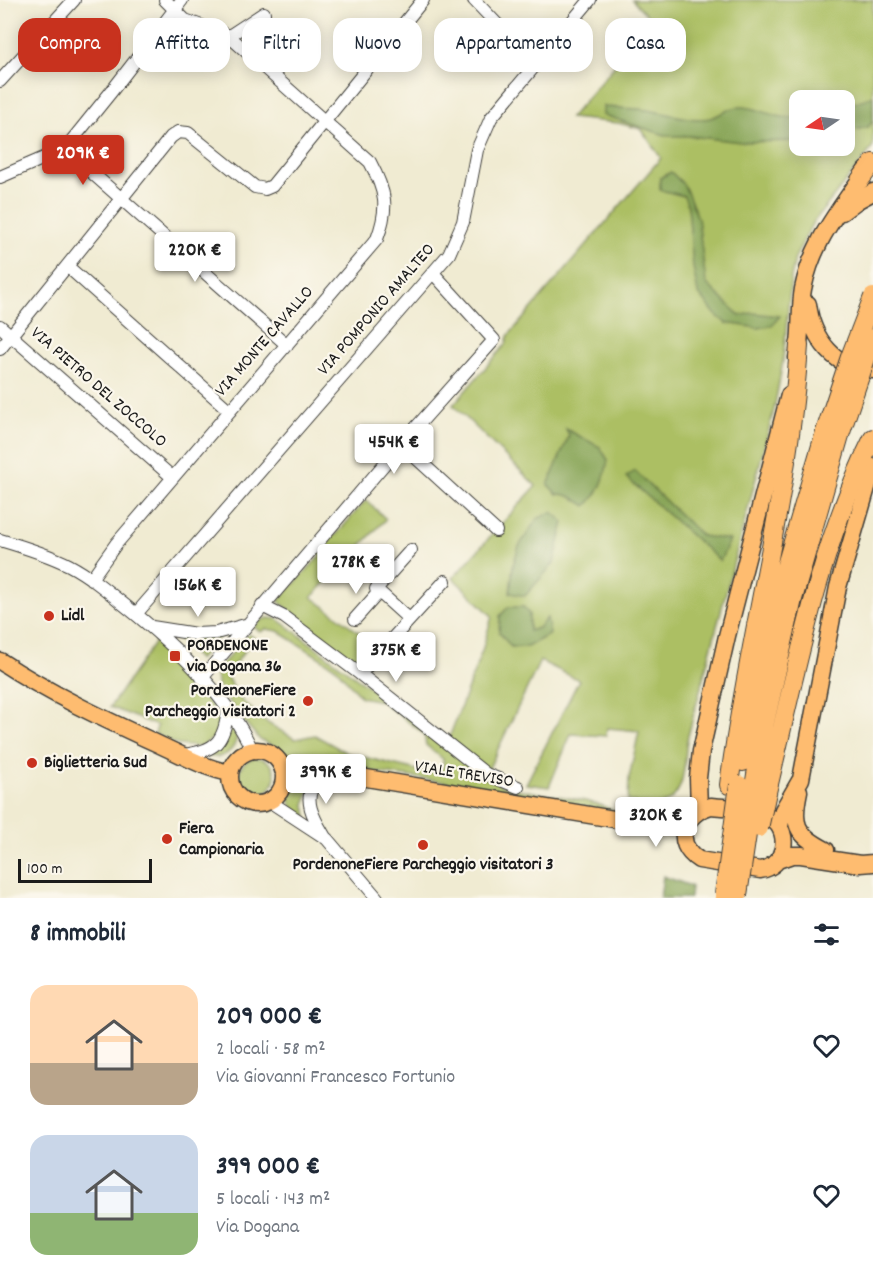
<!DOCTYPE html>
<html lang="it">
<head>
<meta charset="utf-8">
<style>
  :root { --surface:#fff; --page:#f2f2f3; --text:#1f2937; --muted:#747a83; --accent:#c8321e }
  body { margin:0; font-family:Dekko,sans-serif; background:var(--page); color:var(--text); height:100vh; display:flex; flex-direction:column; font-size:22px; white-space:nowrap }
  * { box-sizing:border-box; margin:0 }
  p { font-size:20px; color:var(--muted) }
  .icon { flex:none; width:33px; height:33px; fill:none; stroke:currentColor; stroke-width:2; stroke-linecap:round; stroke-linejoin:round }
  .map { position:relative; height:898px; overflow:hidden }
  .side { display:flex; flex-direction:column; background:var(--surface); flex:1 }
  .side>* { flex:none }
  .hud { position:absolute; left:18px; top:18px; width:837px; height:54px; display:flex; gap:12px }
  .needle { width:39px; rotate:257deg }
  .buttons { position:absolute; left:789px; top:90px; display:grid; gap:12px }
  .buttons a { display:grid; place-items:center; width:66px; height:66px; border-radius:12px; background:var(--surface); box-shadow:0 3px 15px #0003; font-size:30px }
  .scale { position:absolute; left:18px; bottom:15px; width:134px; box-sizing:border-box; padding-left:6px; border:3px solid #1c1c1c; border-top:0; font-size:16px; line-height:21px; white-space:nowrap; color:#1c1c1c; -webkit-text-stroke:4px #fbf7ec; paint-order:stroke }
  .price { position:absolute; translate:-50% -51px; padding:0 14px; border-radius:6px; background:#fff; color:#222; font-size:20px; line-height:39px; filter:drop-shadow(0 2px 3px #0008) }
  .price::after { content:''; position:absolute; left:50%; top:36px; width:18px; height:14px; margin-left:-9px; background:inherit; clip-path:polygon(0 0,100% 0,50% 100%) }
  .price.on { background:var(--accent); color:#fff }
  ul { padding:0; list-style:none }
  li { display:flex; align-items:center; gap:18px; height:150px; padding:0 30px }
  li span { display:grid; place-items:center; flex:none; width:168px; height:120px; border-radius:18px; color:#555 }
  li>.icon { margin-inline-start:auto }
  span .icon { width:72px; height:72px; fill:#fffc; stroke-width:1 }
  li b { font-size:26px }
  h2 { display:flex; justify-content:space-between; align-items:center; height:72px; padding:0 30px; font-size:26px }
  .tag { padding:0 21px; border-radius:18px; background:var(--surface); box-shadow:0 3px 15px #0003; font-size:21px; line-height:54px }
  .tag.on { background:var(--accent); color:#fff }
  .map>svg:first-child { display:block }
  .green { fill:#acbf63; stroke:#646e40; stroke-width:1.5; fill-rule:evenodd }
  .forest { fill:#89a659; stroke:#52613a; stroke-width:1.5 }
  .lines { fill:none; stroke-linecap:round; stroke-linejoin:round }
  .minor-casing { stroke:#3c3b37; stroke-width:14 }
  .major-casing { stroke:#3c3b37; stroke-width:19 }
  .highway-casing { stroke:#3c3b37; stroke-width:20 }
  .minor { stroke:#fff; stroke-width:12 }
  .major { stroke:#febc70; stroke-width:16 }
  .highway { stroke:#febc70; stroke-width:18 }
  .highway-bridge-casing { stroke:#3c3b37; stroke-width:20; stroke-linecap:butt }
  .highway-bridge { stroke:#febc70; stroke-width:18 }
  .poi-dot { fill:#c8321e; stroke:#fbf7ec; stroke-width:2 }
  .labels { text-anchor:middle; dominant-baseline:central; stroke-width:4.5; stroke-linejoin:round; paint-order:stroke }
  .street-label { font-size:18px; fill:#1c1c1c; stroke:#fbf7ec }
  .poi-label { font-size:18px; font-weight:bold; fill:#1c1c1c; stroke:#fbf7ec; text-anchor:start }
</style>
</head>
<body>
<div class="map">
<svg width="873" height="898" viewBox="0 0 873 898">
  <rect width="100%" height="100%" fill="#fbf7ec"/>
  <filter id="ink" filterUnits="userSpaceOnUse"><feTurbulence type="fractalNoise" baseFrequency=".0167" numOctaves="2"/><feDisplacementMap in="SourceGraphic" scale="12" xChannelSelector="R" yChannelSelector="G"/><feConvolveMatrix kernelMatrix="1 2 1 2 8 2 1 2 1" color-interpolation-filters="sRGB"/></filter>
  <filter id="wash" filterUnits="userSpaceOnUse"><feTurbulence type="fractalNoise" baseFrequency=".008" numOctaves="4" result="noise"/><feDisplacementMap in="SourceGraphic" scale="24" xChannelSelector="R" yChannelSelector="G"/><feGaussianBlur stdDeviation="1.35" result="paint"/><feColorMatrix in="noise" values="0 0 0 0 0 0 0 0 0 0 0 0 0 0 0 0 0 1.4 0 .05"/><feComposite in="paint" operator="in"/></filter>
  <g filter="url(#wash)">
    <rect width="100%" height="100%" fill="#f0ebd2"/>
    <path class="green" d="M632 0H873V147L812 224 795 258 791 278 783 361 774 410 687 740C684 760 687 798 661 804 651 807 638 803 628 801L629 778 639 731 607 728 606 736 571 734 549 787 526 784 579 680 540 661 488 770 449 738 482 651 492 616 453 578 536 486 453 405 506 344 508 336 661 158 641 129 618 123 570 118 653 21ZM800 100H844V146H800Z
      M366 500 386 519 312 597 377 646 359 666 278 601 321 555 318 551 332 534 335 536Z
      M268 618 278 619 500 785C538 796 582 795 618 812L432 780 289 760 276 747 260 740 247 725 222 693 217 684 216 671 249 634 254 638 252 641 226 676 242 701 269 724 295 739 315 735 347 753 429 773 443 768V759L426 745 424 734 381 701 361 697 336 668 278 631 266 629 260 632 254 627 261 620Z
      M173 634 220 635 199 660 192 653V650L187 643H183Z
      M157 639 166 647 217 713 219 719V734L200 747 178 745 155 734 157 726 110 707Z
      M231 726 237 736C235 751 223 760 208 756V754C221 750 228 740 231 726Z
      M239 776a18 18 0 1 1 36 0a18 18 0 1 1-36 0Z
      M313 779 305 804 307 817 292 807C284 791 297 779 313 779Z"/>
    <path class="forest" d="M873 96V120L868 127 845 132V106Z
      M603 106C615 109 627 108 640 109 661 111 690 122 710 118 721 115 728 107 740 107 762 107 775 121 799 117V141L741 142 690 136H668L603 115Z
      M671 172 684 185 698 218 706 283 740 316 752 313 780 316 771 326 758 328 726 323 716 315 698 293 693 267 688 206 684 196 660 190V178Z
      M566 429 600 447 608 460C604 481 601 491 586 506 577 500 568 493 557 494L548 485 569 435Z
      M635 471 702 536 730 540 720 561 626 477Z
      M552 512 564 522 554 563 525 596 510 593 513 565 519 546 537 519Z
      M508 607H524L529 614V631L538 628 547 618 550 634 527 647H511L499 632 500 616Z
      M663 876 691 886 690 898H660Z"/>
  </g>
  <g filter="url(#ink)">
    <g class="lines">
      <defs>
        <path id="minor" d="M474 0 535 64
          M229 36 264 13
          M0 81 74 0
          M65 149 287 345
          M0 177 65 149 111 92 182 0
          M67 266 230 411
          M0 326 172 477
          M0 349 171 137 178 132 188 133 255 187 265 189 272 186 423 0
          M401 444 496 531
          M0 540C24 547 47 554 69 565 88 575 105 589 122 603 170 641 226 692 252 750
          M91 579 116 544 377 239C389 207 386 192 370 162L229 36 185 20 165 0
          M262 606 284 617 360 674 486 774 518 787
          M136 614 449 254 463 222 477 150 491 118 590 0
          M355 619 379 592
          M409 619 376 589 411 550
          M152 627 196 634 216 633 245 625
          M360 674 445 581
          M202 678 404 441 494 340 434 274
          M183 755C216 751 224 742 228 710
          M269 801 327 839 377 898
          M325 837C316 822 300 798 317 782 322 778 330 776 335 773"/>
        <path id="major" d="M842 212 858 200 873 192
          M808 304C812 339 836 370 873 370
          M797 358C802 335 799 311 803 289 813 239 840 211 866 170
          M0 661C50 694 104 719 158 744 182 755 204 768 230 773
          M230 777a27 27 0 1 1 54 0a27 27 0 1 1-54 0Z
          M283 770H318L638 823H668L690 817
          M799 791C792 824 795 834 826 850
          M711 806C731 808 755 807 772 819 792 833 785 867 760 870L699 860C672 843 684 813 711 806Z
          M699 809 698 778 701 751 727 636 789 395
          M780 826 783 810 801 779 838 587 873 467
          M778 860 792 855H801L860 864 873 863"/>
        <path id="highway" d="M860 180 873 163
          M743 762 778 593 825 432
          M729 785C748 637 790 493 799 345
          M754 787 764 726 793 599 840 435
          M767 792C796 673 818 548 873 438"/>
      </defs>
      <use href="#minor" class="minor-casing"/>
      <use href="#major" class="major-casing"/>
      <use href="#highway" class="highway-casing"/>
      <use href="#minor" class="minor"/>
      <use href="#major" class="major"/>
      <use href="#highway" class="highway"/>
      <defs>
        <path id="highway-bridge" d="M825 432 850 357 873 297
          M840 435 873 338
          M759 828 767 792
          M724 894 739 785
          M738 895 754 787"/>
      </defs>
      <use href="#highway-bridge" class="highway-bridge-casing"/>
      <use href="#highway-bridge" class="highway-bridge"/>
    </g>
  </g>
  <g class="poi-dot">
    <circle cx="49" cy="616" r="6"/>
    <rect x="169" y="650" width="12" height="12" rx="3"/>
    <circle cx="308" cy="701" r="6"/>
    <circle cx="32" cy="763" r="6"/>
    <circle cx="167" cy="839" r="6"/>
    <circle cx="423" cy="845" r="6"/>
  </g>
  <g class="labels">
    <g class="street-label">
      <text transform="translate(377 310) rotate(-49)">VIA POMPONIO AMALTEO</text>
      <text transform="translate(265 342) rotate(-49)">VIA MONTE CAVALLO</text>
      <text transform="translate(98 388) rotate(41)">VIA PIETRO DEL ZOCCOLO</text>
      <text transform="translate(464 775) rotate(9)">VIALE TREVISO</text>
    </g>
    <g class="poi-label">
      <text x="61" y="616">Lidl</text>
      <text x="187" y="646">PORDENONE<tspan x="187" dy="21">via Dogana 36</tspan></text>
      <text x="296" y="691" text-anchor="end">PordenoneFiere<tspan x="296" dy="21">Parcheggio visitatori 2</tspan></text>
      <text x="44" y="763">Biglietteria Sud</text>
      <text x="179" y="829">Fiera<tspan x="179" dy="21">Campionaria</tspan></text>
      <text x="423" y="865" text-anchor="middle">PordenoneFiere Parcheggio visitatori 3</text>
    </g>
  </g>
</svg>
<div class="buttons">
<a><svg class="needle" viewBox="-14 -14 28 28"><path d="M0-13l5 13h-10z" fill="#e53935"/><path d="M0 13l5-13h-10z" fill="#747a83"/></svg></a>
</div>
<div class="scale">100 m</div>
<b class="price on" style="left:83px;top:186px">209K €</b>
<b class="price" style="left:195px;top:283px">220K €</b>
<b class="price" style="left:394px;top:475px">454K €</b>
<b class="price" style="left:356px;top:595px">278K €</b>
<b class="price" style="left:198px;top:618px">156K €</b>
<b class="price" style="left:396px;top:683px">375K €</b>
<b class="price" style="left:326px;top:805px">399K €</b>
<b class="price" style="left:656px;top:848px">320K €</b>
<div class="hud">
<a class="tag on">Compra</a>
<a class="tag">Affitta</a>
<a class="tag">Filtri</a>
<a class="tag">Nuovo</a>
<a class="tag">Appartamento</a>
<a class="tag">Casa</a>
</div>
</div>
<section class="side">
<h2>8 immobili<svg class="icon" aria-label="filters" viewBox="0 0 24 24"><path d="M4 7h16M4 17h16"/><circle cx="9" cy="7" r="2"/><circle cx="15" cy="17" r="2"/></svg></h2>
<ul>
<li><span style="background:linear-gradient(#ffd9b3 65%,#b9a48a 0)"><svg class="icon" aria-label="home" viewBox="0 0 24 24"><path d="M3 11l9-7 9 7M6 9v11h12V9"/></svg></span><div><b>209 000 €</b><p>2 locali · 58 m²</p><p>Via Giovanni Francesco Fortunio</p></div><svg class="icon" aria-label="heart" viewBox="0 0 24 24"><path d="M12 20l-8-8c-3-5 5-10 8-4 3-6 11-1 8 4z"/></svg></li>
<li><span style="background:linear-gradient(#c9d6e8 65%,#8fb573 0)"><svg class="icon" aria-label="home" viewBox="0 0 24 24"><path d="M3 11l9-7 9 7M6 9v11h12V9"/></svg></span><div><b>399 000 €</b><p>5 locali · 143 m²</p><p>Via Dogana</p></div><svg class="icon" aria-label="heart" viewBox="0 0 24 24"><path d="M12 20l-8-8c-3-5 5-10 8-4 3-6 11-1 8 4z"/></svg></li>
</ul>
</section>
</body>
</html>
